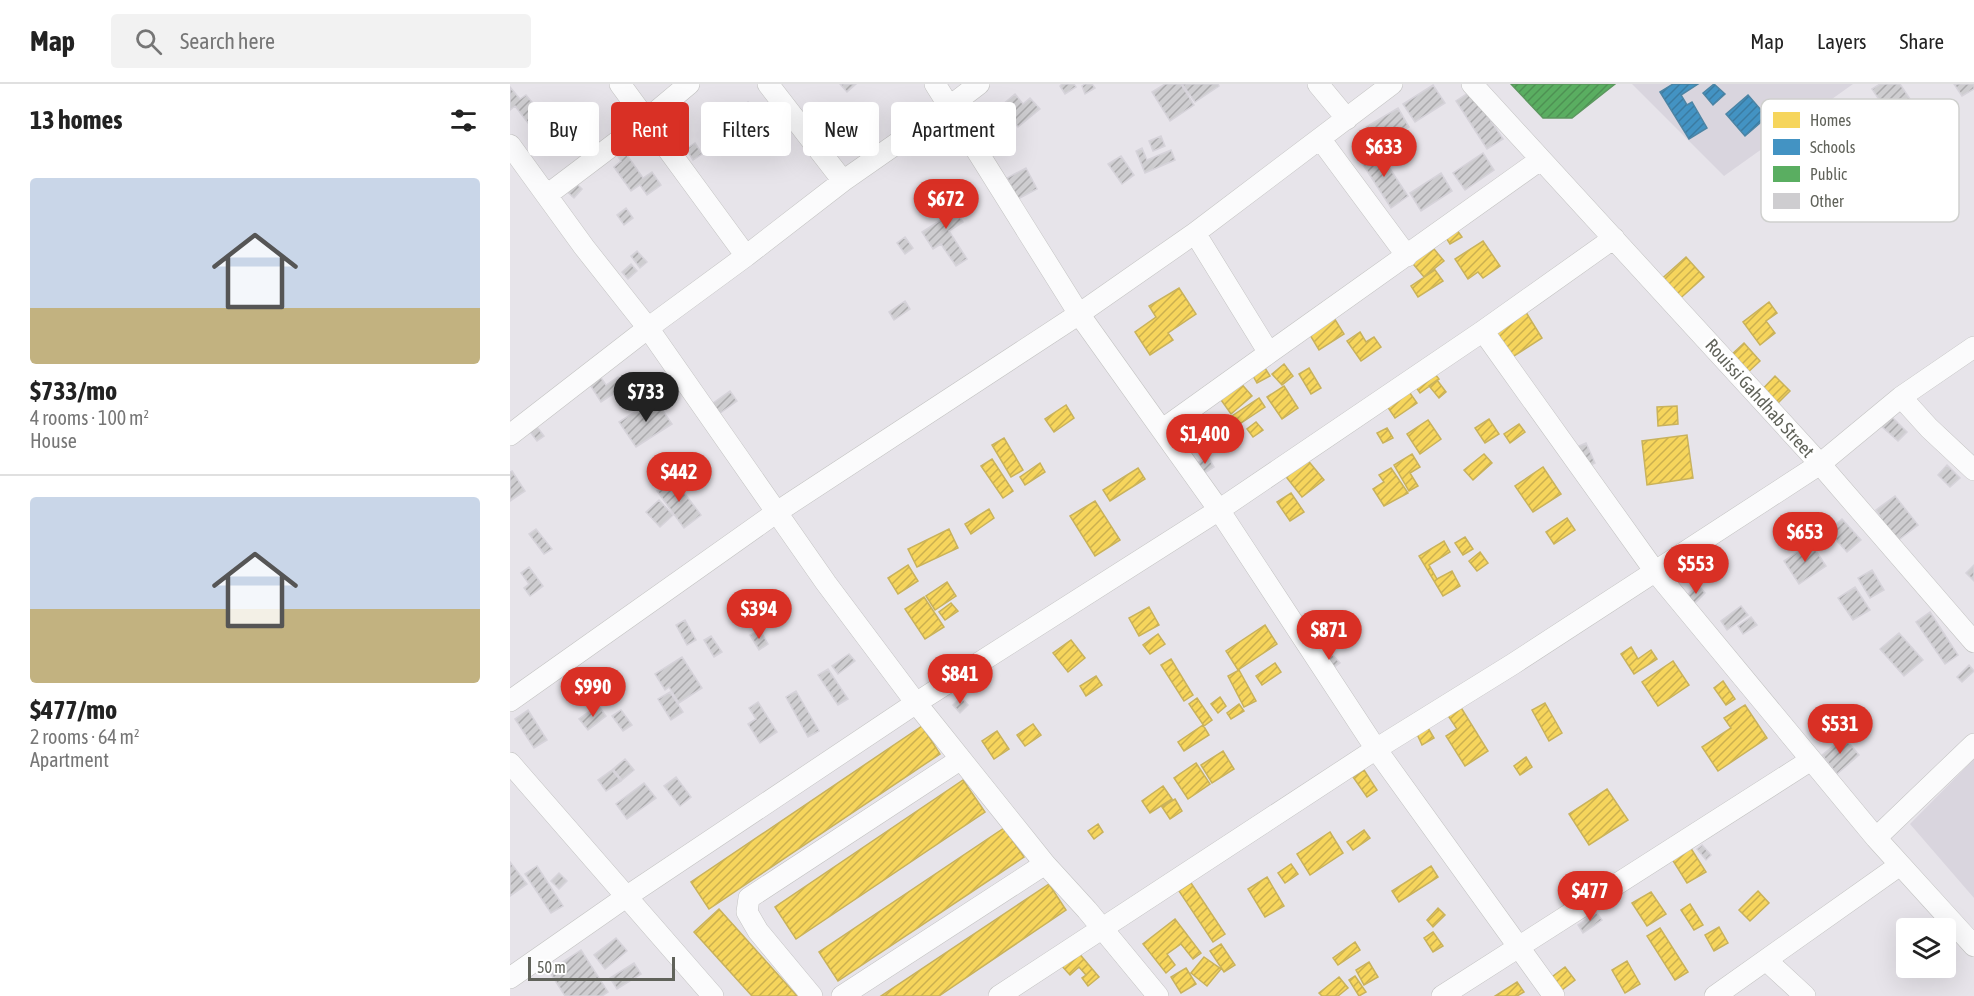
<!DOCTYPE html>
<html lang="en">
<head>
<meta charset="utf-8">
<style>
  :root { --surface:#fff; --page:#f2f2f2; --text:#222; --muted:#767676; --line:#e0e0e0; --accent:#d93025 }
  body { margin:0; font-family:"Asap Condensed",sans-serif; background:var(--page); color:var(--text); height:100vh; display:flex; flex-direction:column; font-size:22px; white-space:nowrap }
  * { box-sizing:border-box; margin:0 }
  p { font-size:20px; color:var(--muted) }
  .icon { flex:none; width:33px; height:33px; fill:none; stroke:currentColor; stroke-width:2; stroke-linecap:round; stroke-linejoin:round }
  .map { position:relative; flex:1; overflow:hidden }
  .panel { display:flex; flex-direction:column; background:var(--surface); width:510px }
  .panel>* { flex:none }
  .guide { position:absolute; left:18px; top:18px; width:570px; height:54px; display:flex; gap:12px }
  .controls { position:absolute; left:1386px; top:834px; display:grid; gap:12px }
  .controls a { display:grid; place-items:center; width:60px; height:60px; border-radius:6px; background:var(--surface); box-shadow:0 6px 24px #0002; font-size:30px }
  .scale { position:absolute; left:18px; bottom:15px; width:147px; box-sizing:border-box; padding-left:6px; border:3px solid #60625a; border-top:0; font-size:16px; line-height:21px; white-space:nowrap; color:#60625a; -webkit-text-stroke:4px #fff; paint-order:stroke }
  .price { position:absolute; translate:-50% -51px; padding:0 14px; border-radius:21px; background:var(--accent); color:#fff; font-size:20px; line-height:39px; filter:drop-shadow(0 2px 3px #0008) }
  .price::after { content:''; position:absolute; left:50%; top:36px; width:18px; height:14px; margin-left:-9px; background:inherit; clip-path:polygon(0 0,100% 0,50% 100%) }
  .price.selected { background:#222; color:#fff }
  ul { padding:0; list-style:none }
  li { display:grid; align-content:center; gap:12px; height:318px; padding:0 30px }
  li+li { border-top:2px solid var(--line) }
  li span { display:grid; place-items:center; height:186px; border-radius:6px; color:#555 }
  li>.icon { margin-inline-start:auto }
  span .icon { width:108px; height:108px; fill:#fffc; stroke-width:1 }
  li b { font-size:26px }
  h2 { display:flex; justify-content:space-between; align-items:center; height:72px; padding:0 30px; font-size:26px }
  .tag { padding:0 21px; border-radius:6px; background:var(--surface); box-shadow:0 6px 24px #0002; font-size:21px; line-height:54px }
  .tag.selected { background:var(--accent); color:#fff }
  header { display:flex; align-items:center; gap:36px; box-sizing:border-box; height:84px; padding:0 30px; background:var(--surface); border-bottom:2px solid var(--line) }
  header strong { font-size:28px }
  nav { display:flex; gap:33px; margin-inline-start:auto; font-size:21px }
  .search { width:420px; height:54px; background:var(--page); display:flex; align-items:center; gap:15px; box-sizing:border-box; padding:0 21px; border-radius:6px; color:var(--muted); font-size:22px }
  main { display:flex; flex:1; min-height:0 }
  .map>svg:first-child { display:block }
  .education { fill:#d9d5de }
  .homes { fill:url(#homes-hatch); stroke:#c9b25b; stroke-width:1.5 }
  .schools { fill:url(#schools-hatch); stroke:#4c84a4; stroke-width:1.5 }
  .public { fill:url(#public-hatch); stroke:#5c975f; stroke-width:1.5 }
  .building { fill:url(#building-hatch); stroke:#d6d3da; stroke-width:1.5 }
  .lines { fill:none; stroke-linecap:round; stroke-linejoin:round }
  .minor-casing { stroke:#c3c3c2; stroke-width:22 }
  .minor { stroke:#fbfbfc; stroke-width:21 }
  .labels { text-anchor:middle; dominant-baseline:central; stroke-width:6; stroke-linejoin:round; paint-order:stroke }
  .street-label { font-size:18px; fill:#60625a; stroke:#fff }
  .key { fill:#fff; stroke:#cfd0ce; stroke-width:1.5 }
  .key-label { font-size:16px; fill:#60625a }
</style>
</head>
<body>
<header>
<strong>Map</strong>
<div class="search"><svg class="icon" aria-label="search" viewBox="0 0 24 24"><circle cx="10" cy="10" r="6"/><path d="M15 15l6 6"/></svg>Search here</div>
<nav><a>Map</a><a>Layers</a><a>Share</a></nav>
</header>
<main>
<section class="panel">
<h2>13 homes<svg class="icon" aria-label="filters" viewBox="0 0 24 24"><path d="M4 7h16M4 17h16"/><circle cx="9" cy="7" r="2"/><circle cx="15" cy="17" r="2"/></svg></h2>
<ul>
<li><span style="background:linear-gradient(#c9d6e8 70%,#c2b280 0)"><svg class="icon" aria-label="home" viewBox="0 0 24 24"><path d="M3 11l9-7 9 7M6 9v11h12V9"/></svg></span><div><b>$733/mo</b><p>4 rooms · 100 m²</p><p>House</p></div></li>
<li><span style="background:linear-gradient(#c9d6e8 60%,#c2b280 0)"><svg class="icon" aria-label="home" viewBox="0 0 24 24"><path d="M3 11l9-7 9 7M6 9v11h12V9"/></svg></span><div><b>$477/mo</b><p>2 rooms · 64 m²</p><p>Apartment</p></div></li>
</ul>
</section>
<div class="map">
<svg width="1464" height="912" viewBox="0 0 1464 912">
  <defs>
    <pattern id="homes-hatch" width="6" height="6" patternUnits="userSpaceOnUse" patternTransform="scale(1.5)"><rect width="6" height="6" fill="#f6d55c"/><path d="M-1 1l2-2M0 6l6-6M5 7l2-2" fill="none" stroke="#cbb04f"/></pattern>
    <pattern id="schools-hatch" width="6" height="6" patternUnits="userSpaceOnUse" patternTransform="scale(1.5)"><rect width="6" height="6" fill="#4393c3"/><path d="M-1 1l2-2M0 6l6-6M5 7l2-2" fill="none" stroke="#3b7ba1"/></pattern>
    <pattern id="public-hatch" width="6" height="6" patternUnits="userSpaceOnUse" patternTransform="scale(1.5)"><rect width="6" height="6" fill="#5aae61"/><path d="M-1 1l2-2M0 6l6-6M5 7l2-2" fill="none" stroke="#4e9153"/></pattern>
    <pattern id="building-hatch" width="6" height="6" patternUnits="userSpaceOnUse" patternTransform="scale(1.5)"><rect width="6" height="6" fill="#cecdd0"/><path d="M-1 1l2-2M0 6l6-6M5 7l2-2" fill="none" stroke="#abaaac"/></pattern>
  </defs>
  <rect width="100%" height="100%" fill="#e7e4ea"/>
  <path class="education" d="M1122 0H1343L1214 92Z
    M1464 675V814L1400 740Z"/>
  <path class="homes" d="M944 142 952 153 940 160 933 149Z
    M973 157 990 182 973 194 968 188 958 195 945 175Z
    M919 159 934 177 914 193 899 175Z
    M1176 173 1194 193 1165 219 1147 199Z
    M925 186 933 197 908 213 901 202Z
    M669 204 686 230 658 249 663 256 640 271 625 248 646 233 639 222Z
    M1009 217 1032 254 993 279 969 243Z
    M1259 218 1267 229 1256 237 1265 249 1250 261 1233 238Z
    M816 221 834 250 809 266 791 236Z
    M850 248 856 258 864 253 871 263 851 277 837 257Z
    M1234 259 1250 277 1235 291 1219 273Z
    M750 276 760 292 747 299 738 283Z
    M774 280 783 292 772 301 762 290Z
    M799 284 811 304 801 310 789 290Z
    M921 285 929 295 910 309 903 299Z
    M1265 292 1280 307 1263 324 1248 310Z
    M728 296 742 312 721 330 709 313Z
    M927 296 936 308 929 314 919 302Z
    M893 299 907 319 885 334 871 313Z
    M774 302 788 324 772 335 757 313Z
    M749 314 755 323 728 341 722 332Z
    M556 321 564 334 544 348 535 335Z
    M1167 322 1168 340 1148 342 1147 323Z
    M979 335 989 350 975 359 965 344Z
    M918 336 931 355 910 370 897 350Z
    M746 338 753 346 743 353 737 345Z
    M1009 340 1015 348 1000 359 994 350Z
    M877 344 883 354 873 359 867 349Z
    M1177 351 1183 394 1137 401 1132 357Z
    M494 354 513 386 501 393 482 361Z
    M791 368 814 396 792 413 770 385Z
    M902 370 910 383 900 389 908 402 899 407 884 381Z
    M974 370 982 379 963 396 954 386Z
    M482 375 503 407 493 414 471 382Z
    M530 379 535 388 515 401 510 393Z
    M1033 383 1051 410 1023 428 1005 402Z
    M628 384 635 395 600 417 593 406Z
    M881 384 898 409 874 422 863 405 874 398 869 391Z
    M781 409 794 428 780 437 767 418Z
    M585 417 610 456 585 472 560 432Z
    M479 425 484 434 461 450 455 440Z
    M1057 434 1065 446 1044 460 1036 448Z
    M439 445 448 464 407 483 398 465Z
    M955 453 963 465 953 471 945 459Z
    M934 457 940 468 919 481 927 495 942 487 950 502 933 512 909 472Z
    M970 468 978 479 967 487 959 477Z
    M398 481 408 497 388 510 378 494Z
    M437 498 446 512 425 526 416 512Z
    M414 513 434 543 415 555 395 525Z
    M441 519 448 527 435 536 429 528Z
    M639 523 649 541 629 552 619 534Z
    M755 541 767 560 728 586 716 567Z
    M648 550 655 560 640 570 633 561Z
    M561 556 575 574 558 588 543 569Z
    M1121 563 1128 575 1141 566 1147 575 1124 590 1111 570Z
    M661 575 683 611 674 617 651 581Z
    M1163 577 1179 601 1148 622 1132 598Z
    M765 579 771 588 752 601 746 592Z
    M729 586 746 617 734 623 718 592Z
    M586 592 592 601 576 612 570 602Z
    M1213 597 1225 615 1216 621 1204 604Z
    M710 613 716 622 708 629 701 620Z
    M687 614 702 636 694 642 679 620Z
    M1035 619 1052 649 1039 657 1022 626Z
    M729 620 734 627 721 635 717 629Z
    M1235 621 1257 654 1208 687 1192 663 1221 644 1214 634Z
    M950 622 978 667 955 682 936 652 947 645 937 630Z
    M523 640 531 651 515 662 507 651Z
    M693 641 699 651 674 667 668 658Z
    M412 642 430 670 199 825 181 798Z
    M918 644 924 654 912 661 907 650Z
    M487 647 499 665 484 675 472 657Z
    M713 667 724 685 702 699 691 681Z
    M1016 673 1022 683 1010 691 1004 682Z
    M686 679 700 700 678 715 664 694Z
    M854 686 867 706 857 713 843 693Z
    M453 696 475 728 286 855 265 823Z
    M653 702 662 715 640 729 632 717Z
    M1097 705 1118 736 1079 761 1059 730Z
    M665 715 672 727 660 735 652 723Z
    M588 740 593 748 584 755 578 747Z
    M494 744 514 773 328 897 309 868Z
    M854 746 860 754 843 766 837 758Z
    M820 748 833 769 800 791 787 770Z
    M1173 752 1196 788 1177 799 1155 764Z
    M781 780 788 790 775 799 768 789Z
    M921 782 928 793 889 818 882 807Z
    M757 793 774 822 755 833 738 805Z
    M681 799 715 850 703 858 669 807Z
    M539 800 556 826 429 912H371Z
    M1248 807 1259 819 1240 837 1229 826Z
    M1141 808 1156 830 1137 842 1122 819Z
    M1180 820 1193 841 1184 846 1171 826Z
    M928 824 935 831 923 843 917 836Z
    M209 825 287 912H242L184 848Z
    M665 835 691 869 683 875 671 860 657 870 665 881 656 889 633 860Z
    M1209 843 1218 859 1204 867 1195 851Z
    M1150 844 1178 888 1165 896 1137 852Z
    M923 848 933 862 923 868 914 854Z
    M845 858 850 866 828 881 823 874Z
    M711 860 725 881 714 888 700 867Z
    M567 867 589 893 578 902 572 894 576 891 569 883 560 891 551 881Z
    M694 873 711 885 697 902 681 889Z
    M1117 877 1130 900 1115 909 1102 886Z
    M859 878 868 893 854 901 846 886Z
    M1055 883 1065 896 1048 909 1038 896Z
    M676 884 686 900 671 909 661 893Z
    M845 892 856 908 849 912 839 896Z
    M829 893 838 904 828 912H812L809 909Z
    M1007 898 1014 908 1007 912H985Z"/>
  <path class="schools" d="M1163 0H1188L1171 11 1177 21 1182 18 1197 44 1179 55 1150 8Z
    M1204 0 1215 10 1203 21 1193 9Z
    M1238 11 1257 33 1235 52 1216 30Z"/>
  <path class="public" d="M1001 0H1105L1062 34H1033Z"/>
  <path class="building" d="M330 0H346L337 8Z
    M552 0H564L566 3 555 10 550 2Z
    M575 0H582L585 4 575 10 572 2Z
    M655 0H671L684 21 660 37 642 8Z
    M672 0H708L709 2 685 18Z
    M1370 0H1390L1404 21 1382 35 1362 5Z
    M1444 0H1464V5L1452 12Z
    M923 1 935 19 905 38 893 20Z
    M0 3 10 15 16 11 31 29 18 39 5 22 0 26Z
    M961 7 993 55 977 65 946 17Z
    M505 10 513 20 520 14 530 25 508 43 499 32 494 37 485 27Z
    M238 18 255 41 238 54 221 31Z
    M888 24 899 43 867 62 856 43Z
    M651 52 655 62 643 67 639 57Z
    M116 56 123 66 117 71 133 94 142 88 151 101 137 111 130 101 121 107 104 83 111 77 103 65Z
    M185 59 192 70 183 76 176 65Z
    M632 64 637 76 661 66 665 76 635 89 626 67Z
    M867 65 898 112 881 124 850 76Z
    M973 69 984 86 955 106 943 89Z
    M611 72 624 91 612 100 598 80Z
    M516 84 527 105 508 115 497 94Z
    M931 89 942 107 911 127 900 109Z
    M62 95 72 105 64 114 53 104Z
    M436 111 453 138 439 147 457 175 446 182 431 160 423 165 412 148 431 136 421 121Z
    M116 124 123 134 114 141 107 131Z
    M395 153 403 164 395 170 387 159Z
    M127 167 137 178 130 184 121 172Z
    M121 180 127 187 118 195 112 188Z
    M395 217 400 225 384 236 379 228Z
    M87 288 96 301 108 293 114 303 91 318 77 296Z
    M220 307 227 317 206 332 199 322Z
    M145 315 162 340 126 363 109 338Z
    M1380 331 1397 348 1388 357 1370 341Z
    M21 335 34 352 27 357 14 340Z
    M687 348 692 358 679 365 673 356Z
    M1076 359 1085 379 1076 383 1067 363Z
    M698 373 704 383 693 390 687 379Z
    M1437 381 1450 394 1440 403 1428 391Z
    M2 387 15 407 0 417V388Z
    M163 394 191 431 174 444 147 407Z
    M1385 412 1408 441 1382 461 1364 437 1370 432 1366 426Z
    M149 416 163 431 150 443 136 428Z
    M1332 435 1351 456 1337 468 1318 447Z
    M26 445 42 465 34 470 19 450Z
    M1301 459 1316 482 1289 500 1274 477Z
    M1464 481V497L1456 489Z
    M19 483 33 502 20 512 14 504 19 500 11 489Z
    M1362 486 1374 506 1360 514 1348 494Z
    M1188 501 1195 509 1184 520 1176 512Z
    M1345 503 1360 526 1343 536 1328 514Z
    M1231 522 1238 531 1217 546 1211 537Z
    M1420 528 1448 571 1435 580 1406 538Z
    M1241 533 1247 541 1233 550 1228 542Z
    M799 534 812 554 800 562 786 542Z
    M175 536 186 556 177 561 166 541Z
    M250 546 258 560 249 566 240 551Z
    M1389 549 1413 576 1394 592 1370 565Z
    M201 552 212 568 204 573 194 556Z
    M819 567 830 579 819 587 809 575Z
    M339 570 345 577 328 590 322 582Z
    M172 573 192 604 169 619 159 603 155 606 145 590Z
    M1459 581 1464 587 1452 598 1447 593Z
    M318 585 338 615 328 621 308 591Z
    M286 607 309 647 298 653 276 613Z
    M160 608 173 628 161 636 148 615Z
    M451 613 458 621 450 629 443 621Z
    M248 618 267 648 250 659 238 640 246 635 239 624Z
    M88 621 96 632 78 646 69 635Z
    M18 626 37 656 24 664 5 635Z
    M111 626 122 641 113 647 102 632Z
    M1334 653 1349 671 1327 690 1312 671Z
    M115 675 124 686 112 696 103 685Z
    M102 686 111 697 96 707 88 696Z
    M166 693 181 713 170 722 154 702Z
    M134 699 146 714 117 735 106 720Z
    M1192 761 1201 771 1196 776 1187 765Z
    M0 778 17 800 0 812Z
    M27 782 53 822 41 829 15 790Z
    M49 789 57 797 49 805 41 797Z
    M1086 828 1092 836 1073 849 1068 841Z
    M106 854 117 867 95 885 84 871Z
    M71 866 98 908 92 912H55L39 887Z
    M124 879 131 890 107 905 100 894Z"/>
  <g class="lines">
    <defs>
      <path id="minor" d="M110 0 236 172
        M258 0 333 97
        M425 0 569 230 709 426 866 665 1044 912
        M808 0 837 35
        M962 0 1310 380 1464 558
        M811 56 897 172
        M0 61 74 163 138 244 316 499 406 619 535 780 577 826 648 912
        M37 111 136 36 179 0
        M973 247 1144 486 1366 754 1464 862
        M759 269 1030 76
        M1391 313 1419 344 1464 386
        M653 345 759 269 685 149
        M0 351 138 244 236 172 333 97 439 23 469 0
        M0 617 267 428 569 230 685 149 882 0
        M0 679 203 912
        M1366 754 1464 660
        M1256 876 1295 912
        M0 894 116 813 406 619 709 426 973 247 1104 154
        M302 912 248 847 237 828 239 814 451 675
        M332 912 535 780
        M489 912 866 665 1003 580 1310 380 1391 313 1464 263
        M932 912 1301 676
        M1205 912 1390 781"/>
    </defs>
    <use href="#minor" class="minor-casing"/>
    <use href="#minor" class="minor"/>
  </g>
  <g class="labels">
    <g class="street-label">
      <text transform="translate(1250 314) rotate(48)">Rouissi Gahdhab Street</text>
    </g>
  </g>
  <rect x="1251" y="15" width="198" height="123" rx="9" class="key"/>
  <rect x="1263" y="28" width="27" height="16" fill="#f6d55c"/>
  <rect x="1263" y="55" width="27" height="16" fill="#4393c3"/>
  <rect x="1263" y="82" width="27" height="16" fill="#5aae61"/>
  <rect x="1263" y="109" width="27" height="16" fill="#cecdd0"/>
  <g class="key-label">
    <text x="1300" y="42">Homes</text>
    <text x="1300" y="69">Schools</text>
    <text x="1300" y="96">Public</text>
    <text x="1300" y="123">Other</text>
  </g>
</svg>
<div class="controls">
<a><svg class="icon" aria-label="layers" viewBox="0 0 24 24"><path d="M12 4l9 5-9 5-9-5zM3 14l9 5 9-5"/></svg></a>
</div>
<div class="scale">50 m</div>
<b class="price" style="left:874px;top:94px">$633</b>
<b class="price" style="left:436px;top:146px">$672</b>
<b class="price selected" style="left:136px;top:339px">$733</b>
<b class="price" style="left:695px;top:381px">$1,400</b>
<b class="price" style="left:169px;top:419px">$442</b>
<b class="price" style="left:1295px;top:479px">$653</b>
<b class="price" style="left:1186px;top:511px">$553</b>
<b class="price" style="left:249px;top:556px">$394</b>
<b class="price" style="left:819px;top:577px">$871</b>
<b class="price" style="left:450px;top:621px">$841</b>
<b class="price" style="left:83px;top:634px">$990</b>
<b class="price" style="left:1330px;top:671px">$531</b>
<b class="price" style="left:1080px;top:838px">$477</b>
<div class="guide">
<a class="tag">Buy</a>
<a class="tag selected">Rent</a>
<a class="tag">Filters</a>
<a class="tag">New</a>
<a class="tag">Apartment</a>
</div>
</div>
</main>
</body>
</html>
